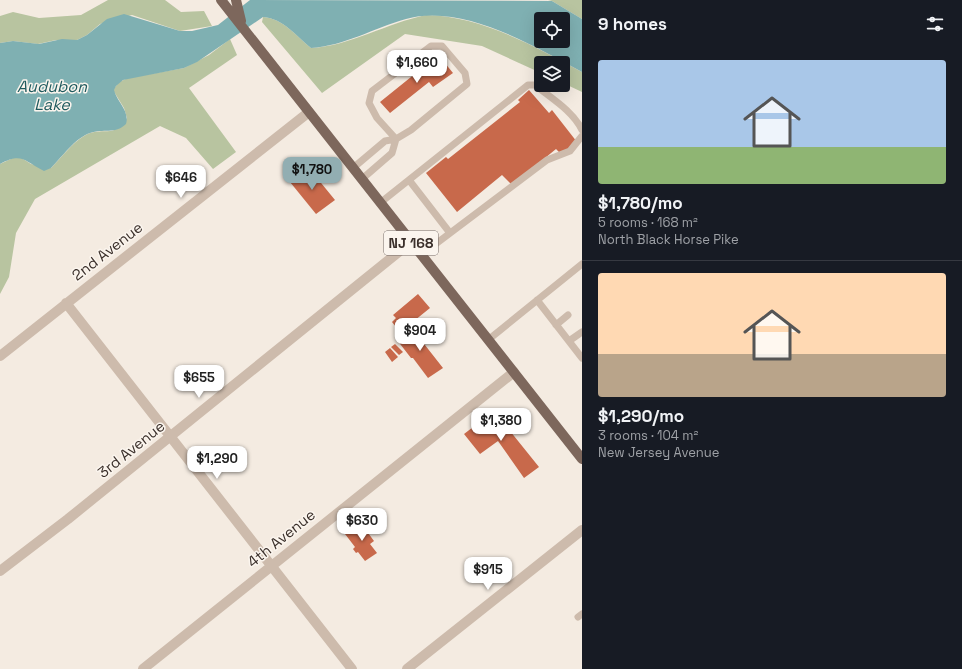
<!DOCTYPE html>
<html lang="en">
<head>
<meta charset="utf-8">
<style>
  :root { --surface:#171b24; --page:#242831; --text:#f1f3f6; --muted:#9ea1a6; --line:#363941; --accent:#92aeb2 }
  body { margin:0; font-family:"Space Grotesk",sans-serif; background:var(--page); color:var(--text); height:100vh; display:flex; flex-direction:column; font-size:15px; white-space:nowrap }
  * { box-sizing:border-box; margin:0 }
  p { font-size:13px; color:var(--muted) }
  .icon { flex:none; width:22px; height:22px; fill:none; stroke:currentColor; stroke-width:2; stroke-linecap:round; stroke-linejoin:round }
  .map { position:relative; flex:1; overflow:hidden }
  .drawer { display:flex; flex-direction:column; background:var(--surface); width:380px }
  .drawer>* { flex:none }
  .fabs { position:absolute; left:534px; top:12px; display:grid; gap:8px }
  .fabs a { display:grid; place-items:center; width:36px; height:36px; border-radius:4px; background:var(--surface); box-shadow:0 4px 16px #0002; font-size:20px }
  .price { position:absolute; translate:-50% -34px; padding:0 9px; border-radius:8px; background:#fff; color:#222; font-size:13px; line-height:26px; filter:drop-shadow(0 1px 2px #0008) }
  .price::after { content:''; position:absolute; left:50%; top:24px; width:12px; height:9px; margin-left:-6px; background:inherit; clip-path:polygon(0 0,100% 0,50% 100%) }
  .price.selected { background:var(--accent); color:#111 }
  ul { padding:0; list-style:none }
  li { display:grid; align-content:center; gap:8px; height:212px; padding:0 16px }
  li+li { border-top:1px solid var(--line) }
  li span { display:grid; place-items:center; height:124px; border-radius:4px; color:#555 }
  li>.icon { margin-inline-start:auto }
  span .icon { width:72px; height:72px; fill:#fffc; stroke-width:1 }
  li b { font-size:17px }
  h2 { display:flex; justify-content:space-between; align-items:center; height:48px; padding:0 16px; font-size:17px }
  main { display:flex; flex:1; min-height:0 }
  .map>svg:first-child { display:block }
  .green { fill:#b8c4a0 }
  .water { fill:#7fb0b2; fill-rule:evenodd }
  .building { fill:#c8694b }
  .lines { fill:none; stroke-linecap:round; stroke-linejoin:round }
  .lane { stroke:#cdbbac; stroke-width:7 }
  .street { stroke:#cdbbac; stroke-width:10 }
  .primary { stroke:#7d675c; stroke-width:10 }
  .labels { text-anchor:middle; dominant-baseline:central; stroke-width:3; stroke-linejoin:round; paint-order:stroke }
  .shield { fill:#fbf5ee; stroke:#756b66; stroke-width:1 }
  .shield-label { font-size:14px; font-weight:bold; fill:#3b302b }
  .street-label { font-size:15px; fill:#3b302b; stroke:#fbf5ee }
  .water-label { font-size:16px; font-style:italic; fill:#1f5a5e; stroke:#fbf5ee }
</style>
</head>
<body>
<main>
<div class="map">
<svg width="582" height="669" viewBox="0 0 582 669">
  <rect width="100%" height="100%" fill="#f4ebe1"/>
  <path class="green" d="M108 0H165L181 12 204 11 212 26 180 31 132 15 100 24 87 35 77 40H56L38 44 13 41 0 43V16L13 12 39 18 81 15Z
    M548 0H582V19L552 1Z
    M426 15C481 16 534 46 582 72V92L563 83V63H541V73L482 46 405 34 322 93 262 22 263 17C284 19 295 35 311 48 350 46 387 23 426 15Z
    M230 39 237 55 189 88 236 152 213 169 186 138 160 126 35 199 16 233 9 277 0 294V164L13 158 20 157 31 164 51 168C61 158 72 143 84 136 101 125 115 140 127 118L124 108 113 90 119 82 128 78 184 68 209 55Z"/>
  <path class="water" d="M250 0 552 1 582 19V72C534 46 462 3 406 19 374 28 344 46 311 48 295 35 284 19 263 17L197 62 184 68 123 80 116 86 114 90C117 102 130 111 126 124 115 135 103 128 90 133 75 138 62 157 51 168L44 171C24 161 22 152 0 164V43L13 41 39 44 62 39 77 40 87 35 107 19 124 14 180 31H192L218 25ZM541 19H563V41H541Z"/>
  <path class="building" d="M440 57 453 73 433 87 429 82 390 113 380 102 416 73 417 75 421 73Z
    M529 90 549 113 552 110 577 142 561 154 556 149 512 185 502 175 457 212 426 173 446 157 448 159 520 102 518 100Z
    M308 167 335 200 316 214 290 182Z
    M418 294 430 308 404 329 400 324 396 327 392 322 396 318 393 315Z
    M415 326 424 339 421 340 443 368 428 378 413 358H411L397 340Z
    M395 344 403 352 399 355 391 347Z
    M390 348 398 357 392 362 385 352Z
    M494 411 539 467 524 478 498 441 480 454 464 434Z
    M360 522 374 541 370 544 377 553 365 561 358 552 356 553 353 549 355 547 345 534Z"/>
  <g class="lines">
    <path class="lane" d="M353 168 385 141 396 139 411 130 467 84 465 73 442 46H431L372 91 369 103 377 118 396 139
      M362 179 392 153 396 139
      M409 180 450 233
      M380 203 528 85H535C551 98 573 111 582 130
      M421 255 547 160 570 151 582 136
      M537 300 582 358
      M556 325 568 315
      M488 340 582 264
      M569 341 582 332
      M578 617 582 614"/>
    <path class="street" d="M66 303 352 669
      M0 356 309 112
      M0 571 68 519 411 242
      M143 669 514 372
      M407 669 582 530"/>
    <path class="primary" d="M221 0 582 459
      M236 0 241 21"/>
  </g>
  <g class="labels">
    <rect class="shield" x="384" y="231" width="54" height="24" rx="3"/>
    <g class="shield-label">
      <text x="411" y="243">NJ 168</text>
    </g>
    <g class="street-label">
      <text transform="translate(107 251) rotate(-38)">2nd Avenue</text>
      <text transform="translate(131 449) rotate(-39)">3rd Avenue</text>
      <text transform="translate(281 538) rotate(-39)">4th Avenue</text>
    </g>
    <g class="water-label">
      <text x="52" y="86">Audubon<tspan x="52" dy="18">Lake</tspan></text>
    </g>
  </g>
</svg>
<div class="fabs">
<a><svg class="icon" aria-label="locate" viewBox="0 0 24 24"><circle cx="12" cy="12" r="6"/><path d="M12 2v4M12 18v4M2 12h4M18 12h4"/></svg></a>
<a><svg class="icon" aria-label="layers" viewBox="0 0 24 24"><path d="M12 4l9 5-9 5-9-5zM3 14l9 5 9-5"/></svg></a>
</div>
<b class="price" style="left:417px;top:84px">$1,660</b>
<b class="price selected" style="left:312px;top:191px">$1,780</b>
<b class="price" style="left:181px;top:199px">$646</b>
<b class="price" style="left:420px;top:352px">$904</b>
<b class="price" style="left:199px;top:399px">$655</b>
<b class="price" style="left:501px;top:442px">$1,380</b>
<b class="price" style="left:217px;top:480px">$1,290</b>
<b class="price" style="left:362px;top:542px">$630</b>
<b class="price" style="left:488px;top:591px">$915</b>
</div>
<section class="drawer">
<h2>9 homes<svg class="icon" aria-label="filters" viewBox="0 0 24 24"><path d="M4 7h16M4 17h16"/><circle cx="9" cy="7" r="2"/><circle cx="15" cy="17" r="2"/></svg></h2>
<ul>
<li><span style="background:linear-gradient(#a9c7e8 70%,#8fb573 0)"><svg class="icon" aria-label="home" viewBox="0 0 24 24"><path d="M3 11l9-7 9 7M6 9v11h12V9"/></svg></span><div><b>$1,780/mo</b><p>5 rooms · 168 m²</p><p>North Black Horse Pike</p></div></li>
<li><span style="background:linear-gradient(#ffd9b3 65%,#b9a48a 0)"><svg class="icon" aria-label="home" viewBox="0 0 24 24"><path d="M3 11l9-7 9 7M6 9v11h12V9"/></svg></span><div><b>$1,290/mo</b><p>3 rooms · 104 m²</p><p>New Jersey Avenue</p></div></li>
</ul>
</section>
</main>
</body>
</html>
